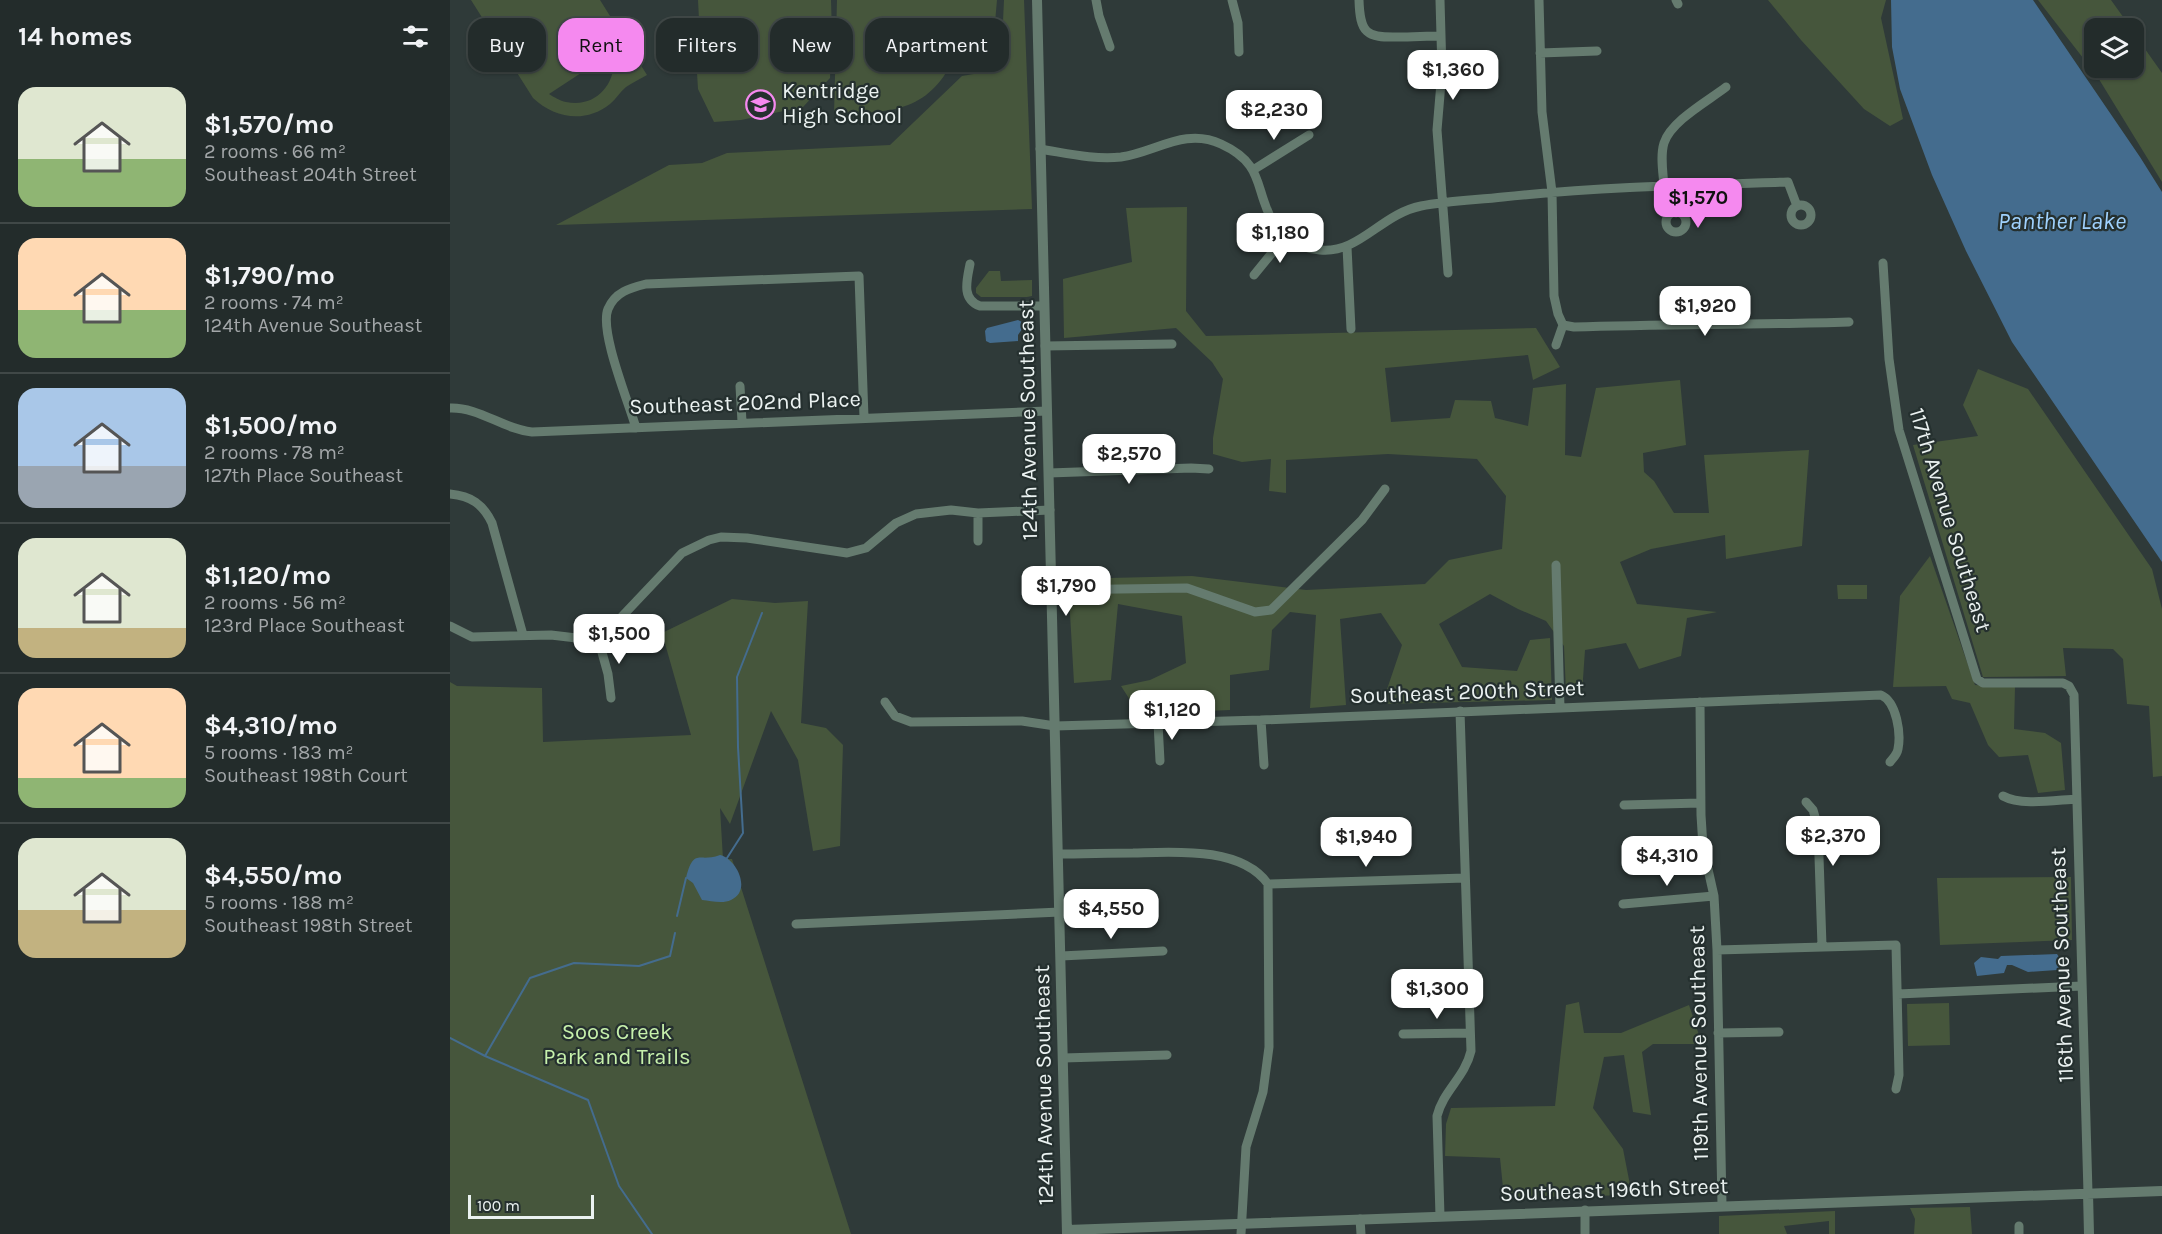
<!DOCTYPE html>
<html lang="en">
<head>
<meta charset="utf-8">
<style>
  :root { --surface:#232c2b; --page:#2f3837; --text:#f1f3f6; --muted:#a3a7a9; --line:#404847; --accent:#f589ef }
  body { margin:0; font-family:Karla,sans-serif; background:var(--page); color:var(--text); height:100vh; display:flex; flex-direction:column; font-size:22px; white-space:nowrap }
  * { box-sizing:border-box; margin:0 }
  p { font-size:20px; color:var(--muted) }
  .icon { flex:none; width:33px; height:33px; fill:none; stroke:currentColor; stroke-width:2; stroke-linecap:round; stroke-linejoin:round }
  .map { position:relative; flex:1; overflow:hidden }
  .panel { display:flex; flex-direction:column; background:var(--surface); width:450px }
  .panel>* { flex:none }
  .hud { position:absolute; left:18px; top:18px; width:570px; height:54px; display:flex; gap:12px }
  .controls { position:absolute; left:1634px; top:18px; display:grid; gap:12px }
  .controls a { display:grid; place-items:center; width:60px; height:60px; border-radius:12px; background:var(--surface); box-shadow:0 2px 4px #0004,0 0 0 2px var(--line); font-size:30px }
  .scale { position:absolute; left:18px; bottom:15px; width:126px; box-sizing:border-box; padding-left:6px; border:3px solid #ebf2f1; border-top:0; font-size:16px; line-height:21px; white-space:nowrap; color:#ebf2f1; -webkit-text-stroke:4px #25302f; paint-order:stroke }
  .price { position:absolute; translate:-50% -51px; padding:0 14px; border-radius:12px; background:#fff; color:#222; font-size:20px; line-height:39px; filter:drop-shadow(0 2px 3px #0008) }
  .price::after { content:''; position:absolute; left:50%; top:36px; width:18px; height:14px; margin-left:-9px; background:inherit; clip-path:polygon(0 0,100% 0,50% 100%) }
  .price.current { background:var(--accent); color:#111 }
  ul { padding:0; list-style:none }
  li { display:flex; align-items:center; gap:18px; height:150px; padding:0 18px }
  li+li { border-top:2px solid var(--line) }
  li span { display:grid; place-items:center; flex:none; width:168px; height:120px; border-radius:18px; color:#555 }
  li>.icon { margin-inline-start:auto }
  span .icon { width:72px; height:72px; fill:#fffc; stroke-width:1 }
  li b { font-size:26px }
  h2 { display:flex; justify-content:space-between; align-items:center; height:72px; padding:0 18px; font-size:26px }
  .pill { padding:0 21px; border-radius:18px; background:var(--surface); box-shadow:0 2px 4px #0004,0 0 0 2px var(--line); font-size:21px; line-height:54px }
  .pill.current { background:var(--accent); color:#111 }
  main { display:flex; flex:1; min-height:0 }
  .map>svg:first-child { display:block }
  .green { fill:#46563c; fill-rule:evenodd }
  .water { fill:#446c8e }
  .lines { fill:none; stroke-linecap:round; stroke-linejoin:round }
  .stream { stroke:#446c8e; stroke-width:2 }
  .minor { stroke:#657b6f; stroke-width:9 }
  .tertiary { stroke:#657b6f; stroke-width:10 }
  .labels { text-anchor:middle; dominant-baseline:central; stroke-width:4.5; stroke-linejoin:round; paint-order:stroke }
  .poi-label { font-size:22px; fill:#ebf2f1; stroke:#25302f; text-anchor:start }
  .street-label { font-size:22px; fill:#ebf2f1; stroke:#25302f }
  .park-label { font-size:22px; fill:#c7f1ac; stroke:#25302f }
  .water-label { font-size:24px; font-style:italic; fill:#9fd1fd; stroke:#25302f }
</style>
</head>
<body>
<main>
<section class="panel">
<h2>14 homes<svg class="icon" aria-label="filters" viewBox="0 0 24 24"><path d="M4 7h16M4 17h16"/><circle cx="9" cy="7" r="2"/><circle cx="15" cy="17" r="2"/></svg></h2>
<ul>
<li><span style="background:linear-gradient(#dfe7d0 60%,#8fb573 0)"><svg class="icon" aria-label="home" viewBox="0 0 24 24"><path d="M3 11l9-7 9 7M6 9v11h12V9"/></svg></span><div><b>$1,570/mo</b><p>2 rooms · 66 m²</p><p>Southeast 204th Street</p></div></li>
<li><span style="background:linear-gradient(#ffd9b3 60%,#8fb573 0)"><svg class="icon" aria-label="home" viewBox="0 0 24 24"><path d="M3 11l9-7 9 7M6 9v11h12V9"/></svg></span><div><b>$1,790/mo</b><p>2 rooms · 74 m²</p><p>124th Avenue Southeast</p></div></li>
<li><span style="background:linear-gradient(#a9c7e8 65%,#9aa5b1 0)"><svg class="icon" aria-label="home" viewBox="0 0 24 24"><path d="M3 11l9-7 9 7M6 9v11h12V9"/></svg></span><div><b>$1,500/mo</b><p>2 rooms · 78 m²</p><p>127th Place Southeast</p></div></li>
<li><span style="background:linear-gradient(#dfe7d0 75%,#c2b280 0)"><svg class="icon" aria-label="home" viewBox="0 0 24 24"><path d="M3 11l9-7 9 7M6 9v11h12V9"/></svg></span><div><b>$1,120/mo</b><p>2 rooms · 56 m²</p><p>123rd Place Southeast</p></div></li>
<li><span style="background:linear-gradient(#ffd9b3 75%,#8fb573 0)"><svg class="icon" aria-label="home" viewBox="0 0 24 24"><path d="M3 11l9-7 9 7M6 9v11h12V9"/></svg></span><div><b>$4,310/mo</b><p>5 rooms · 183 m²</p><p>Southeast 198th Court</p></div></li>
<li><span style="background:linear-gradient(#dfe7d0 60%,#c2b280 0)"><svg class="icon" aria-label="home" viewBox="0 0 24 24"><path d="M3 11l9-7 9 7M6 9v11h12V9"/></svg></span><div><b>$4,550/mo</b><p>5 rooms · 188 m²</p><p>Southeast 198th Street</p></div></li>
</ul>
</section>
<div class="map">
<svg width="1712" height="1234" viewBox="0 0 1712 1234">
  <rect width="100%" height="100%" fill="#2f3a39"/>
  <path class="green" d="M21 0H150L197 75C190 79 182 83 176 87 170 92 166 99 160 104 135 124 104 118 83 98ZM163 52C169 81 147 109 116 102 110 101 104 97 99 94Z
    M248 0H381L382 34 380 78 353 107 291 120 264 122 248 89 245 40 250 39Z
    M387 0H547L542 56 539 61 504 58C478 114 438 112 384 114Z
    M554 0H574L582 209 106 225 219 165 252 163 277 153 440 145 512 76 541 71 551 63Z
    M1318 0H1436L1431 18 1453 119 1440 126 1414 109 1351 40Z
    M1588 0H1661L1681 28H1644V68H1683V32L1712 73V182L1647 76Z
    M737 207 736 311 756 336 1086 328 1110 367 1083 380 1078 355 935 368 941 422 1000 418 1005 400 1041 401 1045 418 1078 426 1083 388 1116 384 1115 455 1131 457 1146 388 1230 380 1236 445 1193 453 1194 472 1204 481 1224 513H1259L1254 455 1359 450 1352 546 1276 559 1275 535 1201 549 1170 562 1187 604 1267 612 1237 618 1231 656 1189 669 1176 643 1135 650 1132 693 1116 692 1114 646 1096 621 1068 609 1040 594 989 624 1012 667 1067 671 1080 640 1100 638 1102 700 932 704 952 645 931 613 890 619 896 705 860 708 866 615 840 612 822 630 819 670 780 675V710L689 714 671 686 700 680 736 663 732 616 668 604 661 680 624 683 618 579 742 576 856 590 975 584 999 560 1052 549 1056 496 1027 459 938 454 836 460V493L819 491 821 459 792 462 763 454V438L773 379 762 362 726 328 614 338 613 279 682 262 676 208Z
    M539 271H550L551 281 582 280V296L577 297H531L526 293V288Z
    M1528 369 1578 389 1702 569 1712 609V776L1703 777 1699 706 1677 704 1673 659 1663 649 1613 648 1616 676 1533 677 1463 445 1528 436 1513 405Z
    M1480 556 1525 685 1565 687 1564 729 1595 733 1611 743 1615 790 1588 793 1578 755 1549 757 1538 745 1520 703 1502 699 1496 686 1443 687 1450 596Z
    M1387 585H1417V599H1388Z
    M282 599 325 603 358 601 351 723 376 728 393 745 390 846 363 851 348 760 321 711 280 824 270 808 273 859H282L401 1234H0V682L7 686 92 688 93 742 241 735 212 633Z
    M1621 877 1622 940 1490 945 1487 878Z
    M1129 1002 1134 1033H1171L1239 1005 1252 1044H1203L1192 1052 1201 1115 1183 1112 1174 1055 1154 1057 1143 1108 1173 1149 1182 1195 1054 1198 1050 1158 995 1156 996 1124 1001 1108 1105 1106 1116 1005Z
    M1499 1003 1500 1045 1458 1046 1457 1004Z
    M1520 1207 1522 1234H1464L1465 1219 1460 1208Z
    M1385 1211V1234H1379V1221L1334 1226 1337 1234H1269V1216Z"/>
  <path class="water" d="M1441 0H1583L1690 157 1712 192V562L1562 342 1516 251 1482 175 1450 89 1442 47Z
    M568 320 572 322 574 326 568 335V341L540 343 536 341 535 331 537 328Z
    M270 855C287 859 302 891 281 900 273 904 261 901 252 900L243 883 236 878C244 847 249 863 270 855Z
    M1607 954C1611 959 1611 966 1607 970L1578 972 1562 965H1557L1554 973 1527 976 1524 963 1531 957 1548 959 1551 956Z"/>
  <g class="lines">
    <path class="stream" d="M277 858 293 833 288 747 287 677 312 613
      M227 916 236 878
      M0 1038 35 1056 138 1100 169 1186 202 1234
      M35 1056 80 978 124 963 189 966 220 956 225 933"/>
    <path class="minor" d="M646 0 649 16 660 47
      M782 0 788 23 789 52
      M909 0C910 33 916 38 948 37 963 37 977 36 991 36
      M990 0 992 71 987 130 998 273
      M1089 0 1092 112 1102 192 1104 296 1108 314 1113 325 1106 345
      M1226 0 1228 4
      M1090 53 1147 51
      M590 149C616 153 644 160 671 157 706 152 735 127 771 144 782 149 793 156 800 166 808 177 810 191 815 204 823 229 842 248 870 250 909 254 931 214 971 206 998 201 1026 200 1053 197 1148 187 1243 185 1338 182L1347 206
      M803 170 859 135
      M1224 185 1226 213
      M1214 186C1213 172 1210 156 1214 143 1221 121 1258 101 1276 87
      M1341 215a10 10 0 1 1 20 0a10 10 0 1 1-20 0Z
      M1216 222a10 10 0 1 1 20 0a10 10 0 1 1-20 0Z
      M897 247 901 329
      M1433 263 1439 359 1449 430 1527 679 1533 683H1613L1619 686 1624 695 1638 1193
      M520 264C517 280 511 299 530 306H594
      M804 275 835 237
      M1113 325 1124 327C1216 324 1307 325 1399 322
      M595 346 722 344
      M290 386 292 422
      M0 408C29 407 53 429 82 432L597 411
      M186 428C179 403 149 331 158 309 165 292 180 288 196 284L409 276 414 418
      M599 473 741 468 759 469
      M0 494C21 496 33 504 42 523L73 635
      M528 513V541
      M1106 565 1110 708
      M602 590 737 588 805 612 821 610 912 520 935 489
      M0 626 22 637 101 635 135 639 148 638 161 628 232 553 259 540 271 537 297 538 397 553 416 548 446 523 466 514 501 510 528 513 600 510
      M148 638 158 674 161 698
      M435 702 445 716 461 722 572 721 605 726 811 720 1431 695C1447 702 1451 734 1448 749 1447 755 1443 758 1440 762
      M1250 702 1251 815 1253 847 1264 896 1267 950 1272 1205
      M811 720 814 765
      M708 723 710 761
      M1553 796C1571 806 1606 800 1627 799
      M1356 802 1363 810 1368 827 1372 946
      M1174 805 1250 803
      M608 854C633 854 658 853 683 853 723 852 791 846 818 884
      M818 884 1015 878
      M1173 904 1264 896
      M346 924 610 912
      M1267 950 1446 945 1449 1075 1446 1089
      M611 956 713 951
      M1448 994 1632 986
      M1268 1033 1329 1032
      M953 1034 1020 1033
      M613 1058 717 1055
      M1135 1210V1234
      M990 1216 987 1116C993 1091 1015 1077 1021 1051L1010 711
      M910 1219 911 1234
      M1569 1226V1234
      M791 1234 796 1147 813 1092 819 1047 818 884"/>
    <path class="tertiary" d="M587 0 617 1234
      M1638 1193 1639 1234
      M617 1230 1712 1191"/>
  </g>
  <defs>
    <symbol id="school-ring" viewBox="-11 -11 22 22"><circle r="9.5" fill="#25302f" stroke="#f589ef" stroke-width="1.5"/><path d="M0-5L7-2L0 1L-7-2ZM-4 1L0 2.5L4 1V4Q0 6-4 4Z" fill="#f589ef"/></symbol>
  </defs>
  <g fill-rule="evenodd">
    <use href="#school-ring" x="294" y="88" width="33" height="33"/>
  </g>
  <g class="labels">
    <g class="poi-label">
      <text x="332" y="91">Kentridge<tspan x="332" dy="25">High School</tspan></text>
    </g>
    <g class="street-label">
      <text transform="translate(295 403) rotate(-2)">Southeast 202nd Place</text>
      <text transform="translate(578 420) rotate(-91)">124th Avenue Southeast</text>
      <text transform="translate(1500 520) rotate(73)">117th Avenue Southeast</text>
      <text transform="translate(1017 692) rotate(-2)">Southeast 200th Street</text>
      <text transform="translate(1612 965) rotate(-92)">116th Avenue Southeast</text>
      <text transform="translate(1249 1043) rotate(-91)">119th Avenue Southeast</text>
      <text transform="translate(594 1085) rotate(-91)">124th Avenue Southeast</text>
      <text transform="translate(1164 1190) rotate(-2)">Southeast 196th Street</text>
    </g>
    <g class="park-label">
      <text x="167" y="1032">Soos Creek<tspan x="167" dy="25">Park and Trails</tspan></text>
    </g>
    <g class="water-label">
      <text x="1612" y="221">Panther Lake</text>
    </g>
  </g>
</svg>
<div class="controls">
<a><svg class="icon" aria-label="layers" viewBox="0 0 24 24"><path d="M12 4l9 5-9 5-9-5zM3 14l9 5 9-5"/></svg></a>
</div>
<div class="scale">100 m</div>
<b class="price" style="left:1003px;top:101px">$1,360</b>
<b class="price" style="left:824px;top:141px">$2,230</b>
<b class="price current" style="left:1248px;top:229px">$1,570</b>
<b class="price" style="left:830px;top:264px">$1,180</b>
<b class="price" style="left:1255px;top:337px">$1,920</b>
<b class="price" style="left:679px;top:485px">$2,570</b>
<b class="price" style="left:616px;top:617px">$1,790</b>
<b class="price" style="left:169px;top:665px">$1,500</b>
<b class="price" style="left:722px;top:741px">$1,120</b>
<b class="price" style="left:1383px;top:867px">$2,370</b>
<b class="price" style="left:916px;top:868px">$1,940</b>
<b class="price" style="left:1217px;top:887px">$4,310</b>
<b class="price" style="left:661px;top:940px">$4,550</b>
<b class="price" style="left:987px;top:1020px">$1,300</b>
<div class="hud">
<a class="pill">Buy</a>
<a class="pill current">Rent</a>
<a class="pill">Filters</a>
<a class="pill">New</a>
<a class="pill">Apartment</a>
</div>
</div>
</main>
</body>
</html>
